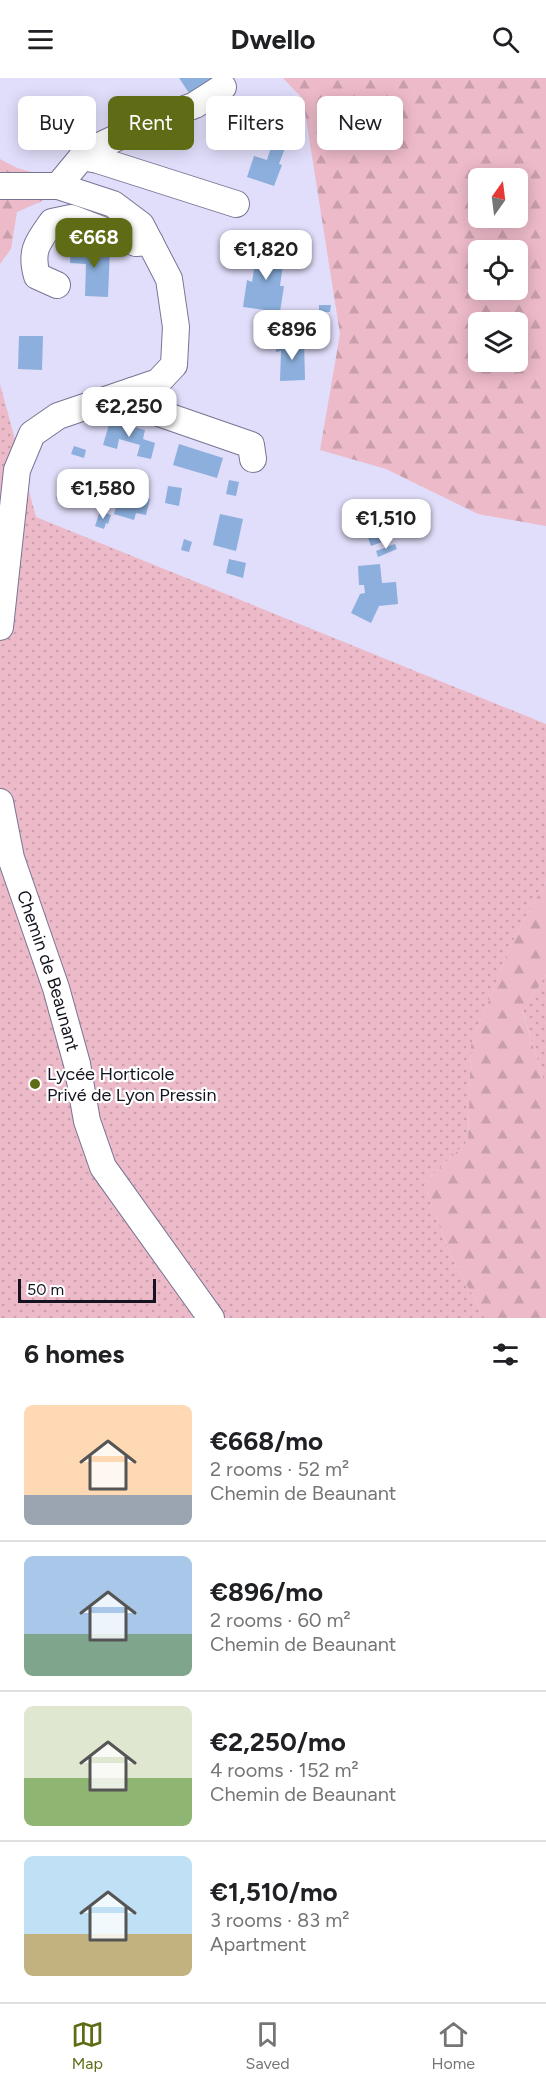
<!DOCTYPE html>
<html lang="en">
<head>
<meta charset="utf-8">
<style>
  :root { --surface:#fff; --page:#f2f2f2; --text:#202124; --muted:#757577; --line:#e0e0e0; --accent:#5f6c15 }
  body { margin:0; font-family:Figtree,sans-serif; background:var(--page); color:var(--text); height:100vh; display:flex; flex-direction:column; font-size:22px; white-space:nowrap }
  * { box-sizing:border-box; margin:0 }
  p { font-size:20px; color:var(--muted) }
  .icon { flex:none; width:33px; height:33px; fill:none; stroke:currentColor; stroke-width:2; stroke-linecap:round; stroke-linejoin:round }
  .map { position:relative; height:1240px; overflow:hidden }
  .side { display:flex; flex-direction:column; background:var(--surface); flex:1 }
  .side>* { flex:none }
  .banner { position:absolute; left:18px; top:18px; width:510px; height:54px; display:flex; gap:12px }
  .needle { width:39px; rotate:14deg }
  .tools { position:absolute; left:468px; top:90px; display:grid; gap:12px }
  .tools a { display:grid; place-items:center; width:60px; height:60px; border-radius:9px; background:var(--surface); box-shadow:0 3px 15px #0003; font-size:30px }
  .scale { position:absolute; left:18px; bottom:15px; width:138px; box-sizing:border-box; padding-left:6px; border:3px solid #15131f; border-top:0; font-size:16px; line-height:21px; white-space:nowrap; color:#15131f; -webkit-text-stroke:4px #fff; paint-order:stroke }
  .price { position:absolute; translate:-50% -51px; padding:0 14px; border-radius:12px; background:#fff; color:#222; font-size:20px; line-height:39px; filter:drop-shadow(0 2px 3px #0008) }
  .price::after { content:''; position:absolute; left:50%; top:36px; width:18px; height:14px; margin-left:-9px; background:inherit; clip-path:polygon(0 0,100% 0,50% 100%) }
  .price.on { background:var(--accent); color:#fff }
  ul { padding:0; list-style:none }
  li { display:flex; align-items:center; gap:18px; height:150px; padding:0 24px }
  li+li { border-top:2px solid var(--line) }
  li span { display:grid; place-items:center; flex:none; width:168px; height:120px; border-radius:9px; color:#555 }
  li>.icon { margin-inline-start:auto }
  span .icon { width:72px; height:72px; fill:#fffc; stroke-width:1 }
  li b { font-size:26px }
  h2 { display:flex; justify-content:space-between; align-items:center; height:72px; padding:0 24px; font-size:26px }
  .pill { padding:0 21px; border-radius:9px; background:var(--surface); box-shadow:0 3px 15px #0003; font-size:21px; line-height:54px }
  .pill.on { background:var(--accent); color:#fff }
  header { display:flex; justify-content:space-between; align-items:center; height:78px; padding:0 24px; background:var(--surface); font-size:27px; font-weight:700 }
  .tab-bar { display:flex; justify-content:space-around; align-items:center; height:84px; border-top:2px solid var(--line); background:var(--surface); font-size:16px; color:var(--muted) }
  .tab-bar a { display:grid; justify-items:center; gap:3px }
  .tab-bar .on { color:var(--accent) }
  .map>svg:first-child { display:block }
  .grass { fill:url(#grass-dots) }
  .forest { fill:url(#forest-firs); fill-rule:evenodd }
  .building { fill:#8cafdd }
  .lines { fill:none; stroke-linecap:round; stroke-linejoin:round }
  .minor-casing { stroke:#787594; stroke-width:28 }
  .minor { stroke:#fff; stroke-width:26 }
  .poi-dot { fill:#5f6c15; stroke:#fff; stroke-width:2 }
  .labels { text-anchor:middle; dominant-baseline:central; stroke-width:4.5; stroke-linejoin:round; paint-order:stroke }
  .street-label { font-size:18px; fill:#15131f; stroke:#fff }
  .poi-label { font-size:18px; fill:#15131f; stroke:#fff; text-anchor:start }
</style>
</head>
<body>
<header><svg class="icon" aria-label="menu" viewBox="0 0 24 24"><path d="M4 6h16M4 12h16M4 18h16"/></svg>Dwello<svg class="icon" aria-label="search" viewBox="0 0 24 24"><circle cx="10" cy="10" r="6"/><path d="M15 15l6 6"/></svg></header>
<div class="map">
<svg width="546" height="1240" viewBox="0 0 546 1240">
  <defs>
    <pattern id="grass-dots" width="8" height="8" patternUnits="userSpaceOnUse" patternTransform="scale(1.5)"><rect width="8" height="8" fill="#edbac9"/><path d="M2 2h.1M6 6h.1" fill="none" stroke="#ca9fac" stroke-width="1.8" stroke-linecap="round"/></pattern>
    <pattern id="forest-firs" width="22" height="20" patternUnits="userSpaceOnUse" patternTransform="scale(1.5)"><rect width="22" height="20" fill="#edbac9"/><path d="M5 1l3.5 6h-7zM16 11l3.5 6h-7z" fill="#ca9fac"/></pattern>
  </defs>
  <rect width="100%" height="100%" fill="#e0defa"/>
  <path class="grass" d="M0 306 36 439 546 646V804L515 858 471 967 468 1063 424 1105 450 1176 485 1240H0Z
    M546 897V1000H543L522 932Z"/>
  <path class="forest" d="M283 0H546V448L478 436 386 391 320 372 340 256 303 21ZM518 100V140H478V100ZM518 172V212H478V172ZM518 244V284H478V244Z
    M0 81 17 90 43 97 56 117 17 134 11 171 0 186Z
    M546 804V897L522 933 543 1000H546V1240H485L450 1176 424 1105 468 1063 471 967 515 858Z"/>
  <path class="building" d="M179 0H213L214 2 191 18Z
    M276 39 293 44 288 71 285 70 279 86 282 87 274 108 247 99 254 78 267 82 272 66 254 60 261 42 274 46Z
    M258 167 285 171 280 208H284L280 234 243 229 247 202 252 204Z
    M71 168 110 170 108 219 85 218 86 186 70 185Z
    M319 227H331L330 234H319Z
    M19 258H43L42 292 18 291Z
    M304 263 305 302 280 303 281 273 276 274V264Z
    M110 343 145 352 143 361 155 365 151 381 137 378 140 367 119 361 117 371 103 367Z
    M179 366 223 380 217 400 173 387Z
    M74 368 86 372 84 380 71 376Z
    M65 394 82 399 78 414 82 415 78 428 56 421Z
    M229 402 239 404 236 418 226 416Z
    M108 404 135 411 134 414 150 421 146 437 136 435 134 442 114 436 118 420 105 416Z
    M168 408 182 410 179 428 165 425Z
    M379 431 387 453 390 452 393 460 371 468 360 438Z
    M100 433 111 437 108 446 106 445 104 451 95 448Z
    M220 436 243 441 236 473 213 467Z
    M184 461 192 464 189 474 181 472Z
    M395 466 397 471 378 479 376 473Z
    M229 481 246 485 243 500 226 495Z
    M380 486 382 505 396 504 398 526 379 528 371 545 351 535 360 516 365 515 364 507H359L358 488Z"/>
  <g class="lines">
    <defs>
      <g id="minor">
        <path d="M82 79 98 82 236 126"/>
        <path d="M0 108H58L113 126 141 147 169 201 176 249 174 287 158 304 58 338 32 356 17 392 0 549"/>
        <path d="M58 108 82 79 97 69 146 46 195 27 223 9"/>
        <path d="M57 207 37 198C30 173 37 165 52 144L71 140 136 165 150 164"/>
        <path d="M132 313 150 332 251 367 253 381"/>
        <path id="s1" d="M0 724 11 780 56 910 77 986 87 1043 103 1089 211 1240"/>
      </g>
    </defs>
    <use href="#minor" class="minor-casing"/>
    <use href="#minor" class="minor"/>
  </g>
  <circle class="poi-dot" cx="35" cy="1006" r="6"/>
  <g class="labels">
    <g class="street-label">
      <text stroke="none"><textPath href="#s1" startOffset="176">Chemin de Beaunant</textPath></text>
    </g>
    <g class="poi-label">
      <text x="47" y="996">Lycée Horticole<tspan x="47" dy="21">Privé de Lyon Pressin</tspan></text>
    </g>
  </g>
</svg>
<div class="tools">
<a><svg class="needle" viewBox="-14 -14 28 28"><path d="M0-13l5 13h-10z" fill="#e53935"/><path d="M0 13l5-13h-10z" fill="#757577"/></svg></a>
<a><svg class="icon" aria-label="locate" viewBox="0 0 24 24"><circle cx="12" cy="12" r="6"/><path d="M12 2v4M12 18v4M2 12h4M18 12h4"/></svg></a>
<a><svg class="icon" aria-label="layers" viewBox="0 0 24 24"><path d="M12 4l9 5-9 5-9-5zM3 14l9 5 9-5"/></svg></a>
</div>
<div class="scale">50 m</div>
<b class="price on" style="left:94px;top:191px">€668</b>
<b class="price" style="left:266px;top:203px">€1,820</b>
<b class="price" style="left:292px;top:283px">€896</b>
<b class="price" style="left:129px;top:360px">€2,250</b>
<b class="price" style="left:103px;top:442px">€1,580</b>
<b class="price" style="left:386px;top:472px">€1,510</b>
<div class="banner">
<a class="pill">Buy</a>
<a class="pill on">Rent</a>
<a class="pill">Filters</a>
<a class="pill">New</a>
</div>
</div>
<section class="side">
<h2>6 homes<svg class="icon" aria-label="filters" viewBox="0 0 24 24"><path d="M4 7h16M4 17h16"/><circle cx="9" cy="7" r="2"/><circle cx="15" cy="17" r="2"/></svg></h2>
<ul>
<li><span style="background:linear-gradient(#ffd9b3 75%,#9aa5b1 0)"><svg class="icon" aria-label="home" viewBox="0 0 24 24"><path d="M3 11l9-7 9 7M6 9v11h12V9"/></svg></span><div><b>€668/mo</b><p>2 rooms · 52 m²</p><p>Chemin de Beaunant</p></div></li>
<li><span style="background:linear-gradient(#a9c7e8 65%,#7fa58c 0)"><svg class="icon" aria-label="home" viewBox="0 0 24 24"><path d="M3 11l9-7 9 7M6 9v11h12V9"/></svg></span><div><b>€896/mo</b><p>2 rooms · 60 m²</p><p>Chemin de Beaunant</p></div></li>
<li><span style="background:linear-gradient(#dfe7d0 60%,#8fb573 0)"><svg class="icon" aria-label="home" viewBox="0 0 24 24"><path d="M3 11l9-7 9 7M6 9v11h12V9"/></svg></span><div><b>€2,250/mo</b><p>4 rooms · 152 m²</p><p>Chemin de Beaunant</p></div></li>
<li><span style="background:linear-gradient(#bfe0f5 65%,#c2b280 0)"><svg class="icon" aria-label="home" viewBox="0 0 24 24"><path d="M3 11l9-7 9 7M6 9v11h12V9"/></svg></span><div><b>€1,510/mo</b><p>3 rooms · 83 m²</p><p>Apartment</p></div></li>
</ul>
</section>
<nav class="tab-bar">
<a class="on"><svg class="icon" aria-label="map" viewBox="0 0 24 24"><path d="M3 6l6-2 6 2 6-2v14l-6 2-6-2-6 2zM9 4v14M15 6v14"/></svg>Map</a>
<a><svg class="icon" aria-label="saved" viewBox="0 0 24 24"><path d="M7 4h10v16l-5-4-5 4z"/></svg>Saved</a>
<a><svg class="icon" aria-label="home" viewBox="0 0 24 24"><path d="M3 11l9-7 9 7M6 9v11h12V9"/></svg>Home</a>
</nav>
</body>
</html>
